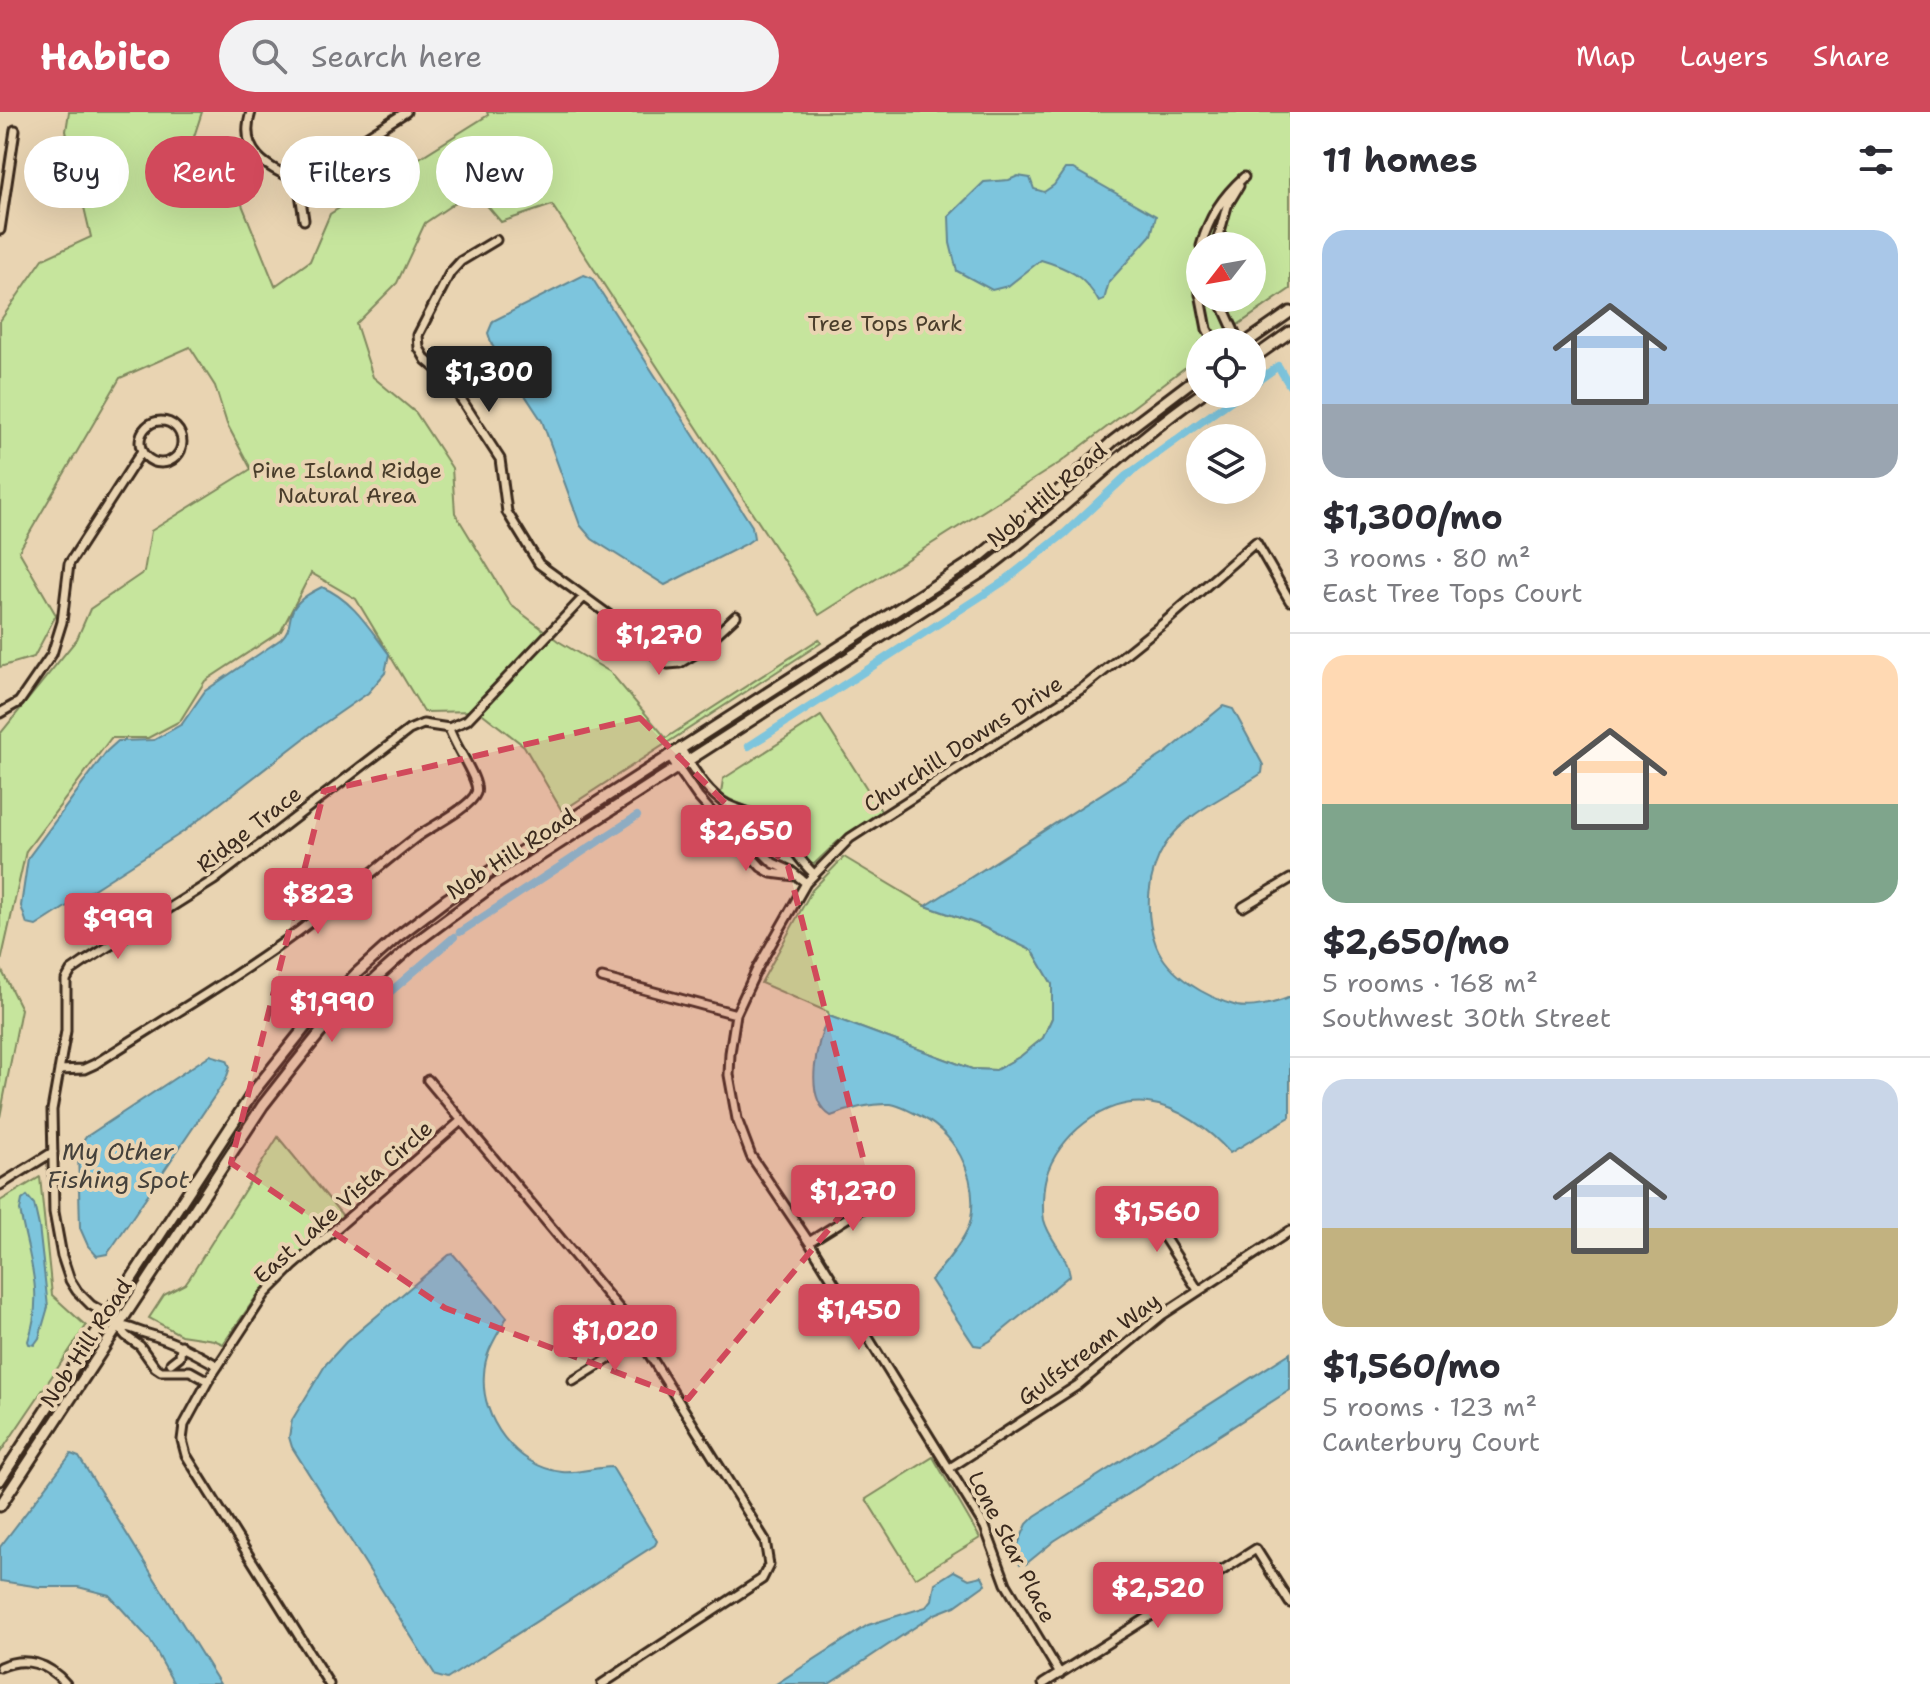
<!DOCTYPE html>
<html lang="en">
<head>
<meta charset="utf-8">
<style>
  :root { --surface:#fff; --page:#f2f2f3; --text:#2b2b33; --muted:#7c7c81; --line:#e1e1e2; --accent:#d1495b }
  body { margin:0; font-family:"Shantell Sans",sans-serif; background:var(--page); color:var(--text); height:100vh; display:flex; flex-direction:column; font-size:30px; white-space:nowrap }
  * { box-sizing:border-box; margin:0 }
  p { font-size:26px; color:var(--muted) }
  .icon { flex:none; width:44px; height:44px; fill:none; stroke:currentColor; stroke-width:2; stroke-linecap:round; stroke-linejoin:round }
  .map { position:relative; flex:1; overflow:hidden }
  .side { display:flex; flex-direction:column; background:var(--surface); width:640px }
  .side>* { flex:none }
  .hud { position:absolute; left:24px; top:24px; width:760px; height:72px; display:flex; gap:16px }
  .needle { width:52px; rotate:239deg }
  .controls { position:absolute; left:1186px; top:120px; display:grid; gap:16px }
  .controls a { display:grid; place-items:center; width:80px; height:80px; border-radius:50%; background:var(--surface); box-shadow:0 8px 32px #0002; font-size:40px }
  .price { position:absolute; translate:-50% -68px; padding:0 18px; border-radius:8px; background:var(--accent); color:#fff; font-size:26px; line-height:52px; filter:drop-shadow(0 2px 4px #0008) }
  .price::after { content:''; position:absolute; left:50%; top:48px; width:24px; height:18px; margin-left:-12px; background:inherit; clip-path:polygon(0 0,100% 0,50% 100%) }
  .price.current { background:#222; color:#fff }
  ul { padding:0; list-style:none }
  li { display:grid; align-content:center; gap:16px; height:424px; padding:0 32px }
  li+li { border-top:2px solid var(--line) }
  li span { display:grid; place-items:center; height:248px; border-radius:24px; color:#555 }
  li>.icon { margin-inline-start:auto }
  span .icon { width:144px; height:144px; fill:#fffc; stroke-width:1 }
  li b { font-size:34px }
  h2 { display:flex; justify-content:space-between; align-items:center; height:96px; padding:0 32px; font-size:34px }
  .pill { padding:0 28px; border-radius:36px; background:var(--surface); box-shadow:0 8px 32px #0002; font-size:28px; line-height:72px }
  .pill.current { background:var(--accent); color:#fff }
  header { display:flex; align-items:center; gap:48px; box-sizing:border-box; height:112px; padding:0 40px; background:var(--accent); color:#fff }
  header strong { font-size:38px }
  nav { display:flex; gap:44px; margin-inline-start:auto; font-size:28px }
  .search { width:560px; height:72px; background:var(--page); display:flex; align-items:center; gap:20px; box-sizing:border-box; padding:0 28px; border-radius:44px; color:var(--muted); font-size:30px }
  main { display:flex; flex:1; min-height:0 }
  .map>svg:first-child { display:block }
  .green { fill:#c6e59d; stroke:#80885e; stroke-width:2; fill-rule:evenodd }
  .water { fill:#7dc5dd; stroke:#638791; stroke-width:2 }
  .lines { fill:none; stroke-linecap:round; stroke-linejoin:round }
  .canal { stroke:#7dc5dd; stroke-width:8 }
  .street-casing { stroke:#3b2a1e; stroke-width:13 }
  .secondary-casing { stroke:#3b2a1e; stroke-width:15 }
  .street { stroke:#e9d4b2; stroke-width:7 }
  .secondary { stroke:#e9d4b2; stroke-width:9 }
  .marked { fill:#d1495b; fill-opacity:0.2; stroke:#d1495b; stroke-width:6; stroke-dasharray:16 10; stroke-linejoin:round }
  .labels { text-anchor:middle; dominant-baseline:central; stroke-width:8; stroke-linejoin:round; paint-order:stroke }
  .park-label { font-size:22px; fill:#493d2b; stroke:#e9d4b2 }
  .street-label { font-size:22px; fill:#3b2a1e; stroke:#e9d4b2 }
  .water-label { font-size:24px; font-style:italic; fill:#45413b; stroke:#e9d4b2 }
</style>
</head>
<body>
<header>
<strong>Habito</strong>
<div class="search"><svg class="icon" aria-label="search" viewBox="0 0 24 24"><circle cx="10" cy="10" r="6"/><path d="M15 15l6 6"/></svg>Search here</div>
<nav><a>Map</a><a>Layers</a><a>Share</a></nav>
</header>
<main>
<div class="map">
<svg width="1290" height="1572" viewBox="0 0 1290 1572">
  <rect width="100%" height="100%" fill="#e9d4b2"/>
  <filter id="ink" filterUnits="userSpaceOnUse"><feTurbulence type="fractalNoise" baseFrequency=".0125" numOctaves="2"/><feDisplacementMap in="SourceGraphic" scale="16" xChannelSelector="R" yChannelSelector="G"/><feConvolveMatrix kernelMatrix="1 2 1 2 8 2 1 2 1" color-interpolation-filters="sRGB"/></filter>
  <g filter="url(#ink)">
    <path class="green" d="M69 0H202L189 40 220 65 241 90 275 174 310 149 330 102 488 3 487 0H1290V177L1213 230H1200V244L1061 350 819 503 552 93 501 110 474 78 425 111 397 171 356 212 373 265 416 301 452 356 455 401 511 493 558 529 610 560 666 626 819 527 821 531 562 699 524 634 479 599 424 600 356 487 311 461 281 519 205 569 180 609 148 626H111L26 739 0 854V622L77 527 90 497 144 460 151 419 251 357 227 312 215 274 190 235 120 266 19 439 56 503 34 545 0 555V209L43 147 91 125 66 19ZM1200 134H1252V186H1200Z
      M821 604 881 699 837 730 814 752C795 750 789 723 777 711 761 696 738 694 721 682L723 667Z
      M844 745 926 794 977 812 1033 839 1052 872V906L1043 926 1021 944 996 958 972 957 829 904 828 900 761 871 812 778Z
      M0 855 21 897 0 1005Z
      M278 1025 343 1104 275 1162 258 1182 223 1232 214 1228 181 1223 149 1206 164 1183 185 1172 190 1165Z
      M40 1065 52 1183 86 1214 0 1341V1089Z
      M933 1345 980 1426 915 1466 866 1387Z"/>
    <path class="water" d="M1065 57H1073L1156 104 1151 123 1109 170 1104 188 1099 190C1085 164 1068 156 1041 148L1008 174 992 178 957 159 950 131 949 104 984 70 1009 68 1018 64 1030 66 1034 77 1044 80 1054 73Z
      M584 163 592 166 752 414 754 426 746 432 665 473 592 427 580 413 542 309 492 233 488 221 493 209Z
      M322 475C353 488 369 516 389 542L385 561 368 581 319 615 183 720 36 814 27 812 21 794 28 746 107 639 118 629 154 628 182 612 205 579 281 527C293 515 287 508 294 496 300 486 312 480 322 475Z
      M1223 594 1233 597 1263 653 1262 661C1230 683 1187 699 1165 733 1147 761 1144 802 1156 833 1168 864 1206 885 1237 894 1250 897 1278 891 1290 885V1005L1230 1041C1211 1019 1178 994 1148 991 1105 985 1057 1025 1046 1065 1043 1075 1042 1098 1044 1108 1049 1128 1067 1142 1070 1163L990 1229 981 1234 974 1233 931 1168C943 1154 968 1125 971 1107 978 1062 955 1019 914 1001 907 998 899 993 891 992 872 991 849 997 831 1004 802 986 817 929 829 904L972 957 996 958 1021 944 1043 926 1052 906V872L1033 839 977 812 926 794 1167 640Z
      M210 943 227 948 230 955 226 967 113 1134 107 1142 97 1144 88 1134 80 1116 78 1037 86 1025Z
      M27 1084 34 1092 39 1114 48 1195 39 1226 34 1233 29 1232 28 1229C45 1180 28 1145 20 1098L22 1088Z
      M453 1142 507 1205C497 1224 485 1239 484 1262 480 1306 516 1355 562 1360 578 1362 595 1355 612 1355L657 1429 655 1433 447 1567 436 1564 292 1335 289 1325 292 1308 326 1252 346 1230 449 1143Z
      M1290 1241V1278L1054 1429 1026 1452 1025 1450 1020 1452 1014 1441 1027 1412 1035 1404Z
      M71 1342 79 1345 220 1572H174L150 1528 109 1483 78 1475H40L0 1469V1435Z
      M954 1459 969 1467 982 1464 986 1472 955 1494 935 1502 829 1572H776L868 1513 926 1495 932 1488 935 1471Z"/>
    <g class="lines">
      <path class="canal" d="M1252 273 1278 254 1290 274
        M749 634 1003 470 1065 421 1126 364 1240 282
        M460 820 637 704
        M375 893 454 825"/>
      <defs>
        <path id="street" d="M251 0C238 39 266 56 298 68
          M298 68 406 0
          M298 68 304 108
          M0 118 15 18
          M496 128 461 149 450 161 418 223 419 236 426 248 448 267 500 347 507 400 539 452 635 522 658 546 668 552 680 551 695 542 736 504
          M1201 134C1209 105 1222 85 1244 65
          M1216 134 1227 94 1239 74
          M1200 144V183
          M1201 186 1207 217 1214 230
          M1219 186 1239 230
          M140 330a21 21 0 1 1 42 0a21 21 0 1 1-42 0Z
          M0 601 19 590 52 542 62 510 69 452 142 339
          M680 636C693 656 706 681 728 693 743 700 760 702 773 713 789 726 796 746 813 761
          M669 643 698 685 761 755 771 761 795 764
          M725 712 744 722 773 751 791 759 806 771
          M1243 795 1290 767
          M602 866 736 902
          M59 958 84 957 95 952C163 908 234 867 299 819 340 789 377 755 418 724 431 715 471 695 476 681 481 669 453 632 449 616
          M428 968 626 1205 765 1428 769 1453 762 1467 602 1572
          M0 1073 53 1040
          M1141 1089 1198 1178
          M809 1130 881 1085
          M118 1214C130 1214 136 1219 148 1222 174 1229 195 1241 218 1254
          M171 1251 180 1244 181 1233
          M208 1269 190 1259H161L155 1255 140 1234 126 1224 108 1203 91 1193 77 1179 70 1168 62 1144 54 1100 52 998 66 919V868L71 859 84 850 214 768 409 618 423 612 449 616 467 608 583 486
          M573 1269 641 1227
          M950 1356 1078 1273 1162 1203 1290 1119
          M0 1555C25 1544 48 1551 66 1572
          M1060 1562 1006 1472 985 1415 809 1130 751 1044 737 1007 729 963 730 941 736 902 757 857 806 771 850 726 1084 575 1165 510 1256 430 1290 489
          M329 1572 186 1343 182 1328 184 1313 208 1269 265 1182 294 1153 462 1008
          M1043 1572 1256 1437 1290 1491"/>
        <path id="secondary" d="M1247 230 1290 200
          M1252 247 1290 220
          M0 1368 254 979 310 909 357 861 397 825 447 787 979 445 1055 382 1113 329 1200 263
          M0 1394 263 993 292 956 320 921 369 872 415 831 488 777 982 460C1059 404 1124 335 1201 282"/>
      </defs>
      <use href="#street" class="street-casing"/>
      <use href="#secondary" class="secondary-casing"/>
      <use href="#street" class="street"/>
      <use href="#secondary" class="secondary"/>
    </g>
  </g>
  <path class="marked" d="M640 606 788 754 869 1069 688 1287 445 1196 231 1051 324 679Z"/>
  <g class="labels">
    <g class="park-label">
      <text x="885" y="211">Tree Tops Park</text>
      <text x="347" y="358">Pine Island Ridge<tspan x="347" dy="25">Natural Area</tspan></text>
    </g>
    <g class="street-label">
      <text transform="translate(1047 383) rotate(-40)">Nob Hill Road</text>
      <text transform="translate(963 632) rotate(-33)">Churchill Downs Drive</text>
      <text transform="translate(249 717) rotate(-38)">Ridge Trace</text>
      <text transform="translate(511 742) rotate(-33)">Nob Hill Road</text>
      <text transform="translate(343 1090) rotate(-42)">East Lake Vista Circle</text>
      <text transform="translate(86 1231) rotate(-57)">Nob Hill Road</text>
      <text transform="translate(1089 1237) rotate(-37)">Gulfstream Way</text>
      <text transform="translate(1012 1435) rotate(63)">Lone Star Place</text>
    </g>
    <g class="water-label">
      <text x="118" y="1040">My Other<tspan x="118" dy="28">Fishing Spot</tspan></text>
    </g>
  </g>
</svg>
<div class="controls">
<a><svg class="needle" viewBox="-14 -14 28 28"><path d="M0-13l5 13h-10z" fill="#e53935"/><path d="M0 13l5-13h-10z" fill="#7c7c81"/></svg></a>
<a><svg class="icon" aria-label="locate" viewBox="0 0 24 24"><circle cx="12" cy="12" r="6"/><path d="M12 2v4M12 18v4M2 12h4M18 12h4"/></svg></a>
<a><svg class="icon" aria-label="layers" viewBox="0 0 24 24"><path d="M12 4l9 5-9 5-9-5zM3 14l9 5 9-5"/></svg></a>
</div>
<b class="price current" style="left:489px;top:302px">$1,300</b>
<b class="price" style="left:659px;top:565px">$1,270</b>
<b class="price" style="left:746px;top:761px">$2,650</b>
<b class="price" style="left:318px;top:824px">$823</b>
<b class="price" style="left:118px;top:849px">$999</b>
<b class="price" style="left:332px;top:932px">$1,990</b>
<b class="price" style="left:853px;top:1121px">$1,270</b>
<b class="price" style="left:1157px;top:1142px">$1,560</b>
<b class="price" style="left:859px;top:1240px">$1,450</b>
<b class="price" style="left:615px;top:1261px">$1,020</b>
<b class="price" style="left:1158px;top:1518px">$2,520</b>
<div class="hud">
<a class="pill">Buy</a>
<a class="pill current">Rent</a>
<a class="pill">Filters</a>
<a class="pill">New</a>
</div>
</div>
<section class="side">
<h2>11 homes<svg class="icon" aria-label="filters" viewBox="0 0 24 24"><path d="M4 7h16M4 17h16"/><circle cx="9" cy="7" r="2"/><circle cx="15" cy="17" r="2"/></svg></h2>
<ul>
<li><span style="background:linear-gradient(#a9c7e8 70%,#9aa5b1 0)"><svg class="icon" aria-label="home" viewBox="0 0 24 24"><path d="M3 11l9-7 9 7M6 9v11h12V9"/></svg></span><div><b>$1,300/mo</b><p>3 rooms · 80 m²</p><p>East Tree Tops Court</p></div></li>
<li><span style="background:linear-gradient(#ffd9b3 60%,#7fa58c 0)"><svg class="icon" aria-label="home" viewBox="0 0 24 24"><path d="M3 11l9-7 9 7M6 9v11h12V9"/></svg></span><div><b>$2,650/mo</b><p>5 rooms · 168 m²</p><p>Southwest 30th Street</p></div></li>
<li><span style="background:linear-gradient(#c9d6e8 60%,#c2b280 0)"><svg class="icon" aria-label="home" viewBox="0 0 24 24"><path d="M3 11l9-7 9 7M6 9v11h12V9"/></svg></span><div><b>$1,560/mo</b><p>5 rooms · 123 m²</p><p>Canterbury Court</p></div></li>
</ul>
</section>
</main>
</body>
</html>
